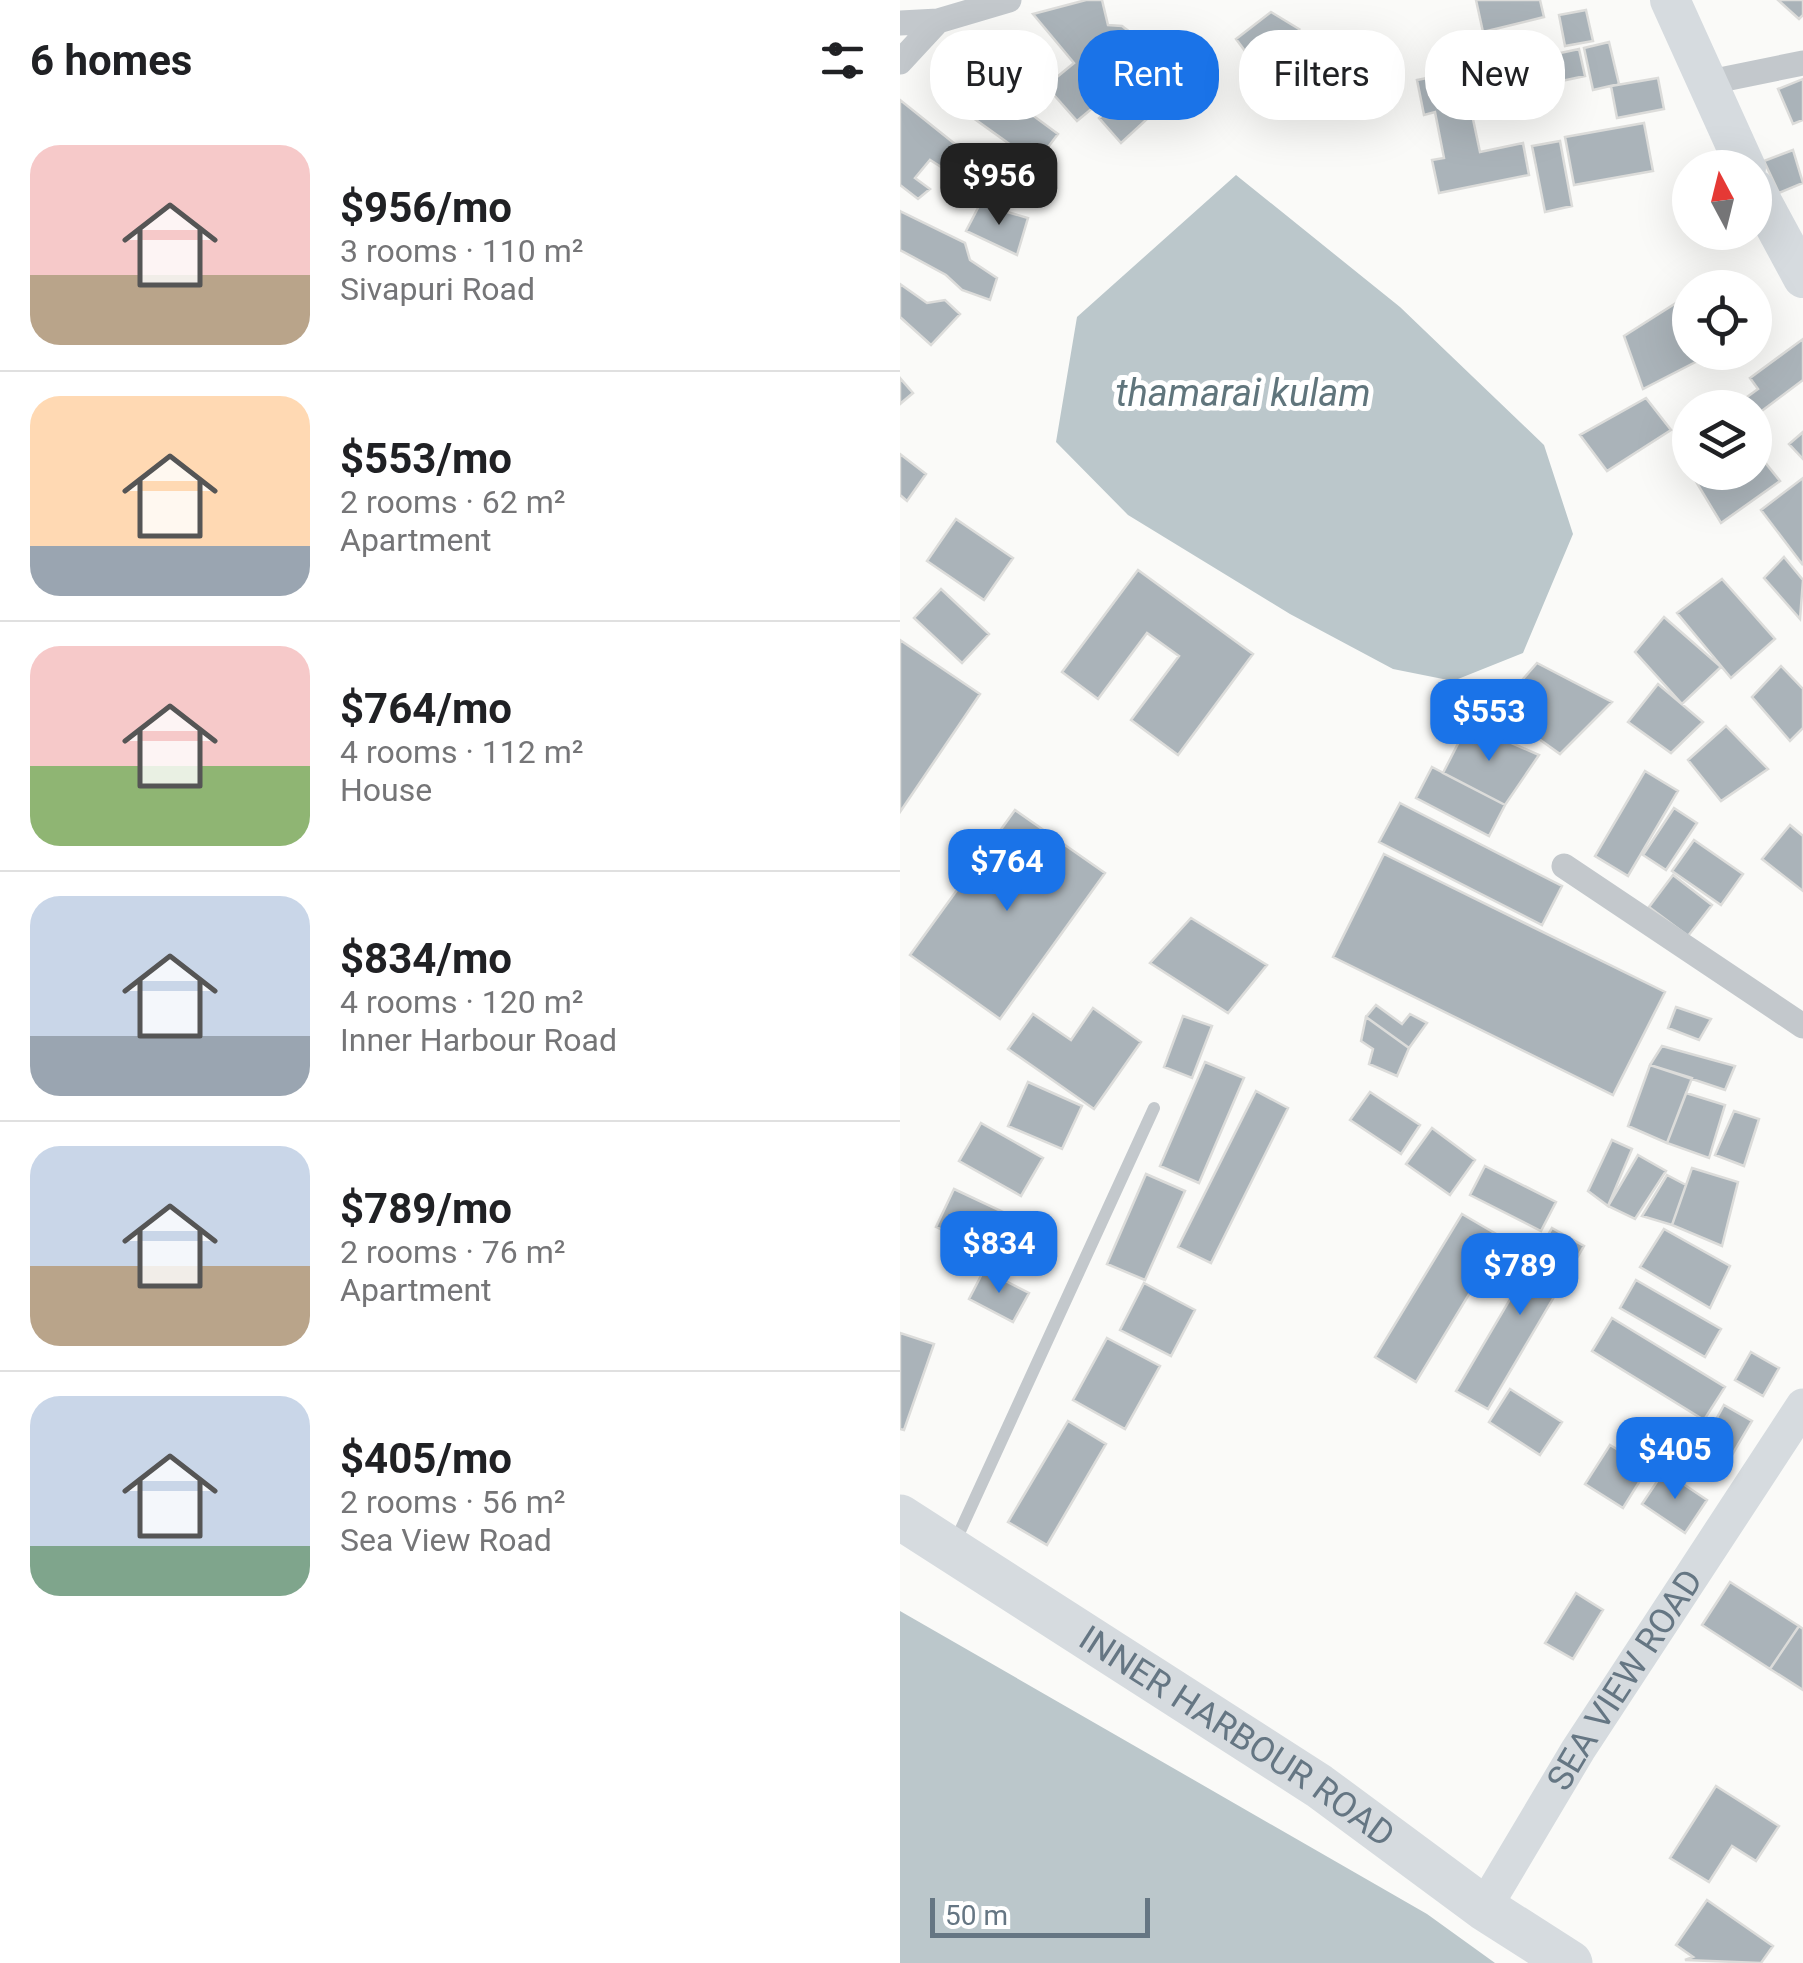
<!DOCTYPE html>
<html lang="en">
<head>
<meta charset="utf-8">
<style>
  :root { --surface:#fff; --page:#f2f2f2; --text:#202124; --muted:#757577; --line:#e0e0e0; --accent:#1a73e8 }
  body { margin:0; font-family:Roboto,sans-serif; background:var(--page); color:var(--text); height:100vh; display:flex; flex-direction:column; font-size:38px; white-space:nowrap }
  * { box-sizing:border-box; margin:0 }
  p { font-size:32px; color:var(--muted) }
  .icon { flex:none; width:55px; height:55px; fill:none; stroke:currentColor; stroke-width:2; stroke-linecap:round; stroke-linejoin:round }
  .map { position:relative; flex:1; overflow:hidden }
  .side { display:flex; flex-direction:column; background:var(--surface); width:900px }
  .side>* { flex:none }
  .guide { position:absolute; left:30px; top:30px; width:722px; height:90px; display:flex; gap:20px }
  .needle { width:65px; rotate:353deg }
  .controls { position:absolute; left:772px; top:150px; display:grid; gap:20px }
  .controls a { display:grid; place-items:center; width:100px; height:100px; border-radius:50%; background:var(--surface); box-shadow:0 10px 40px #0002; font-size:50px }
  .scale { position:absolute; left:30px; bottom:25px; width:220px; box-sizing:border-box; padding-left:10px; border:5px solid #657683; border-top:0; font-size:28px; line-height:35px; white-space:nowrap; color:#657683; -webkit-text-stroke:8px #fff; paint-order:stroke }
  .price { position:absolute; translate:-50% -85px; padding:0 22px; border-radius:20px; background:var(--accent); color:#fff; font-size:32px; line-height:65px; filter:drop-shadow(0 2px 5px #0008) }
  .price::after { content:''; position:absolute; left:50%; top:60px; width:30px; height:22px; margin-left:-15px; background:inherit; clip-path:polygon(0 0,100% 0,50% 100%) }
  .price.selected { background:#222; color:#fff }
  ul { padding:0; list-style:none }
  li { display:flex; align-items:center; gap:30px; height:250px; padding:0 30px }
  li+li { border-top:2px solid var(--line) }
  li span { display:grid; place-items:center; flex:none; width:280px; height:200px; border-radius:30px; color:#555 }
  li>.icon { margin-inline-start:auto }
  span .icon { width:120px; height:120px; fill:#fffc; stroke-width:1 }
  li b { font-size:42px }
  h2 { display:flex; justify-content:space-between; align-items:center; height:120px; padding:0 30px; font-size:42px }
  .pill { padding:0 35px; border-radius:40px; background:var(--surface); box-shadow:0 10px 40px #0002; font-size:35px; line-height:90px }
  .pill.selected { background:var(--accent); color:#fff }
  main { display:flex; flex:1; min-height:0 }
  .map>svg:first-child { display:block }
  .water { fill:#bbc7cb }
  .building { fill:#aab3b9; stroke:#dcdcda; stroke-width:2.5 }
  .lines { fill:none; stroke-linecap:round; stroke-linejoin:round }
  .lane { stroke:#c3c8cc; stroke-width:12 }
  .street { stroke:#c3c8cc; stroke-width:25 }
  .secondary { stroke:#d6dbdf; stroke-width:35 }
  .primary { stroke:#d6dbdf; stroke-width:40 }
  .highway { stroke:#d6dbdf; stroke-width:45 }
  .labels { text-anchor:middle; dominant-baseline:central; stroke-width:10; stroke-linejoin:round; paint-order:stroke }
  .street-label { font-size:35px; fill:#657683; stroke:#fff }
  .water-label { font-size:38px; font-style:italic; fill:#60757c; stroke:#fff }
</style>
</head>
<body>
<main>
<section class="side">
<h2>6 homes<svg class="icon" aria-label="filters" viewBox="0 0 24 24"><path d="M4 7h16M4 17h16"/><circle cx="9" cy="7" r="2"/><circle cx="15" cy="17" r="2"/></svg></h2>
<ul>
<li><span style="background:linear-gradient(#f6c9c9 65%,#b9a48a 0)"><svg class="icon" aria-label="home" viewBox="0 0 24 24"><path d="M3 11l9-7 9 7M6 9v11h12V9"/></svg></span><div><b>$956/mo</b><p>3 rooms · 110 m²</p><p>Sivapuri Road</p></div></li>
<li><span style="background:linear-gradient(#ffd9b3 75%,#9aa5b1 0)"><svg class="icon" aria-label="home" viewBox="0 0 24 24"><path d="M3 11l9-7 9 7M6 9v11h12V9"/></svg></span><div><b>$553/mo</b><p>2 rooms · 62 m²</p><p>Apartment</p></div></li>
<li><span style="background:linear-gradient(#f6c9c9 60%,#8fb573 0)"><svg class="icon" aria-label="home" viewBox="0 0 24 24"><path d="M3 11l9-7 9 7M6 9v11h12V9"/></svg></span><div><b>$764/mo</b><p>4 rooms · 112 m²</p><p>House</p></div></li>
<li><span style="background:linear-gradient(#c9d6e8 70%,#9aa5b1 0)"><svg class="icon" aria-label="home" viewBox="0 0 24 24"><path d="M3 11l9-7 9 7M6 9v11h12V9"/></svg></span><div><b>$834/mo</b><p>4 rooms · 120 m²</p><p>Inner Harbour Road</p></div></li>
<li><span style="background:linear-gradient(#c9d6e8 60%,#b9a48a 0)"><svg class="icon" aria-label="home" viewBox="0 0 24 24"><path d="M3 11l9-7 9 7M6 9v11h12V9"/></svg></span><div><b>$789/mo</b><p>2 rooms · 76 m²</p><p>Apartment</p></div></li>
<li><span style="background:linear-gradient(#c9d6e8 75%,#7fa58c 0)"><svg class="icon" aria-label="home" viewBox="0 0 24 24"><path d="M3 11l9-7 9 7M6 9v11h12V9"/></svg></span><div><b>$405/mo</b><p>2 rooms · 56 m²</p><p>Sea View Road</p></div></li>
</ul>
</section>
<div class="map">
<svg width="903" height="1963" viewBox="0 0 903 1963">
  <rect width="100%" height="100%" fill="#fafaf8"/>
  <path class="water" d="M336 175 500 307 644 445 673 534 623 653 553 681 493 669 390 614 228 515 156 442 177 317Z
    M0 1611 527 1914 595 1963H0Z"/>
  <path class="building" d="M186 0H202L208 25 222 26 239 39 230 50 243 66 177 121 146 86 174 63 133 14Z
    M576 0H640L644 17 583 32Z
    M878 0H903V15L899 19Z
    M686 10 693 41 665 46 659 15Z
    M371 12 399 29 354 63 336 39Z
    M709 42 719 84 693 90 684 48Z
    M679 49 685 76 601 94 595 67Z
    M387 51 411 81 371 112 347 83Z
    M133 52 156 76 123 105 101 80Z
    M587 66 594 100 570 105 580 152 623 143 629 175 539 193 532 160 544 158 535 112 524 115 517 80Z
    M78 75 158 134 136 163 55 105Z
    M758 78 764 109 717 118 711 86Z
    M903 79V120L893 124 878 89Z
    M236 85 258 109 221 143 199 118Z
    M0 100 70 156 49 172 30 160 15 178 30 189 18 199 0 185Z
    M744 123 753 171 674 185 665 137Z
    M660 141 672 206 645 212 632 146Z
    M893 150 903 183 879 193 864 161Z
    M80 204 128 218 117 255 66 231Z
    M0 211 65 243 70 260 97 278 90 300 62 290 46 275 0 250Z
    M0 284 27 303 45 300 60 314 31 345 0 317Z
    M784 298 790 306V352H815L743 389 724 336Z
    M903 339V380L855 416V408H832L858 389 850 378Z
    M0 378 13 393 0 404Z
    M746 398 771 430 707 471 680 435Z
    M903 432V459L889 444Z
    M855 450 880 481 821 523 795 480 807 472H855Z
    M0 454 26 474 7 501 0 495Z
    M903 478V562L902 564 861 510Z
    M56 519 113 558 84 600 27 561Z
    M884 557 903 580 900 619 864 578Z
    M238 570 353 654 278 755 231 720 279 656 247 633 198 699 162 672Z
    M822 579 875 639 831 678 777 613Z
    M41 589 89 634 62 663 14 618Z
    M764 617 821 667 782 704 735 652Z
    M0 640 80 694 0 812Z
    M637 663 712 702 660 754 597 709Z
    M881 666 903 689V728L890 741 852 697Z
    M758 684 803 722 771 753 728 722Z
    M568 724 639 755 605 805 543 773Z
    M826 726 868 769 821 801 788 760Z
    M532 767 605 805 589 836 516 798Z
    M745 771 778 791 728 876 695 856Z
    M500 803 662 886 642 925 479 842Z
    M774 808 797 823 766 870 743 855Z
    M115 810 205 873 100 1019 10 955Z
    M890 825 903 836V891L862 859Z
    M794 840 843 874 821 905 772 871Z
    M484 854 765 992 713 1095 433 957Z
    M773 875 812 905 788 936 749 907Z
    M291 918 367 965 328 1013 250 963Z
    M476 1005 502 1024 510 1014 527 1023 509 1048 466 1017Z
    M776 1007 811 1019 799 1040 768 1028Z
    M193 1008 241 1042 194 1109 108 1049 133 1014 171 1040Z
    M283 1016 312 1026 292 1078 264 1067Z
    M466 1017 509 1048 497 1076 469 1064 473 1049 461 1041Z
    M762 1046 835 1066 825 1090 750 1065Z
    M305 1062 344 1078 299 1183 260 1166Z
    M750 1065 792 1078 767 1143 728 1126Z
    M128 1082 182 1106 162 1149 108 1126Z
    M356 1091 388 1108 311 1263 278 1247Z
    M470 1092 520 1125 501 1154 450 1120Z
    M786 1093 825 1105 809 1158 767 1143Z
    M834 1111 859 1119 844 1166 815 1155Z
    M81 1123 143 1158 121 1196 59 1161Z
    M532 1128 575 1160 550 1195 506 1164Z
    M712 1140 732 1149 708 1206 688 1191Z
    M738 1155 766 1171 735 1219 708 1206Z
    M585 1166 656 1202 641 1231 570 1195Z
    M792 1168 838 1182 822 1246 772 1225Z
    M246 1174 285 1191 245 1280 207 1264Z
    M767 1175 786 1185 772 1225 742 1216Z
    M54 1189 116 1218 98 1256 36 1227Z
    M562 1214 603 1238 516 1382 475 1357Z
    M652 1228 684 1246 588 1409 556 1391Z
    M764 1229 830 1266 810 1308 740 1267Z
    M84 1270 129 1293 113 1322 69 1299Z
    M736 1280 821 1329 805 1357 720 1308Z
    M244 1283 295 1310 271 1356 220 1330Z
    M712 1318 825 1387 804 1420 692 1351Z
    M0 1333 34 1344 4 1430 0 1429Z
    M207 1338 260 1366 225 1429 173 1400Z
    M851 1352 879 1368 863 1396 835 1380Z
    M610 1389 662 1422 640 1455 589 1422Z
    M824 1405 852 1421 829 1460 802 1445Z
    M168 1421 206 1444 147 1545 108 1522Z
    M710 1445 748 1468 723 1508 685 1484Z
    M764 1471 807 1500 785 1533 742 1504Z
    M830 1582 899 1626 870 1669 802 1625Z
    M676 1593 703 1610 673 1659 645 1643Z
    M899 1626 903 1629V1690L870 1669Z
    M816 1786 879 1826 856 1861 832 1846 809 1882 770 1858Z
    M807 1900 873 1946 861 1963 785 1960 793 1957 776 1945Z"/>
  <g class="lines">
    <path class="lane" d="M55 1542 254 1108"/>
    <path class="street" d="M0 23 38 21 109 0
      M0 62 38 21
      M810 82 903 63
      M664 866 903 1026"/>
    <path class="secondary" id="s1" d="M584 1908 678 1750 903 1406"/>
    <path class="primary" d="M770 0 846 168
      M855 189 903 278"/>
    <path class="highway" id="s2" d="M0 1517 419 1786 584 1908 670 1963"/>
  </g>
  <g class="labels">
    <g class="street-label">
      <text stroke="none"><textPath href="#s1" startOffset="268">SEA VIEW ROAD</textPath></text>
      <text stroke="none"><textPath href="#s2" startOffset="402">INNER HARBOUR ROAD</textPath></text>
    </g>
    <g class="water-label">
      <text x="343" y="393">thamarai kulam</text>
    </g>
  </g>
</svg>
<div class="controls">
<a><svg class="needle" viewBox="-14 -14 28 28"><path d="M0-13l5 13h-10z" fill="#e53935"/><path d="M0 13l5-13h-10z" fill="#757577"/></svg></a>
<a><svg class="icon" aria-label="locate" viewBox="0 0 24 24"><circle cx="12" cy="12" r="6"/><path d="M12 2v4M12 18v4M2 12h4M18 12h4"/></svg></a>
<a><svg class="icon" aria-label="layers" viewBox="0 0 24 24"><path d="M12 4l9 5-9 5-9-5zM3 14l9 5 9-5"/></svg></a>
</div>
<div class="scale">50 m</div>
<b class="price selected" style="left:99px;top:228px">$956</b>
<b class="price" style="left:589px;top:764px">$553</b>
<b class="price" style="left:107px;top:914px">$764</b>
<b class="price" style="left:99px;top:1296px">$834</b>
<b class="price" style="left:620px;top:1318px">$789</b>
<b class="price" style="left:775px;top:1502px">$405</b>
<div class="guide">
<a class="pill">Buy</a>
<a class="pill selected">Rent</a>
<a class="pill">Filters</a>
<a class="pill">New</a>
</div>
</div>
</main>
</body>
</html>
